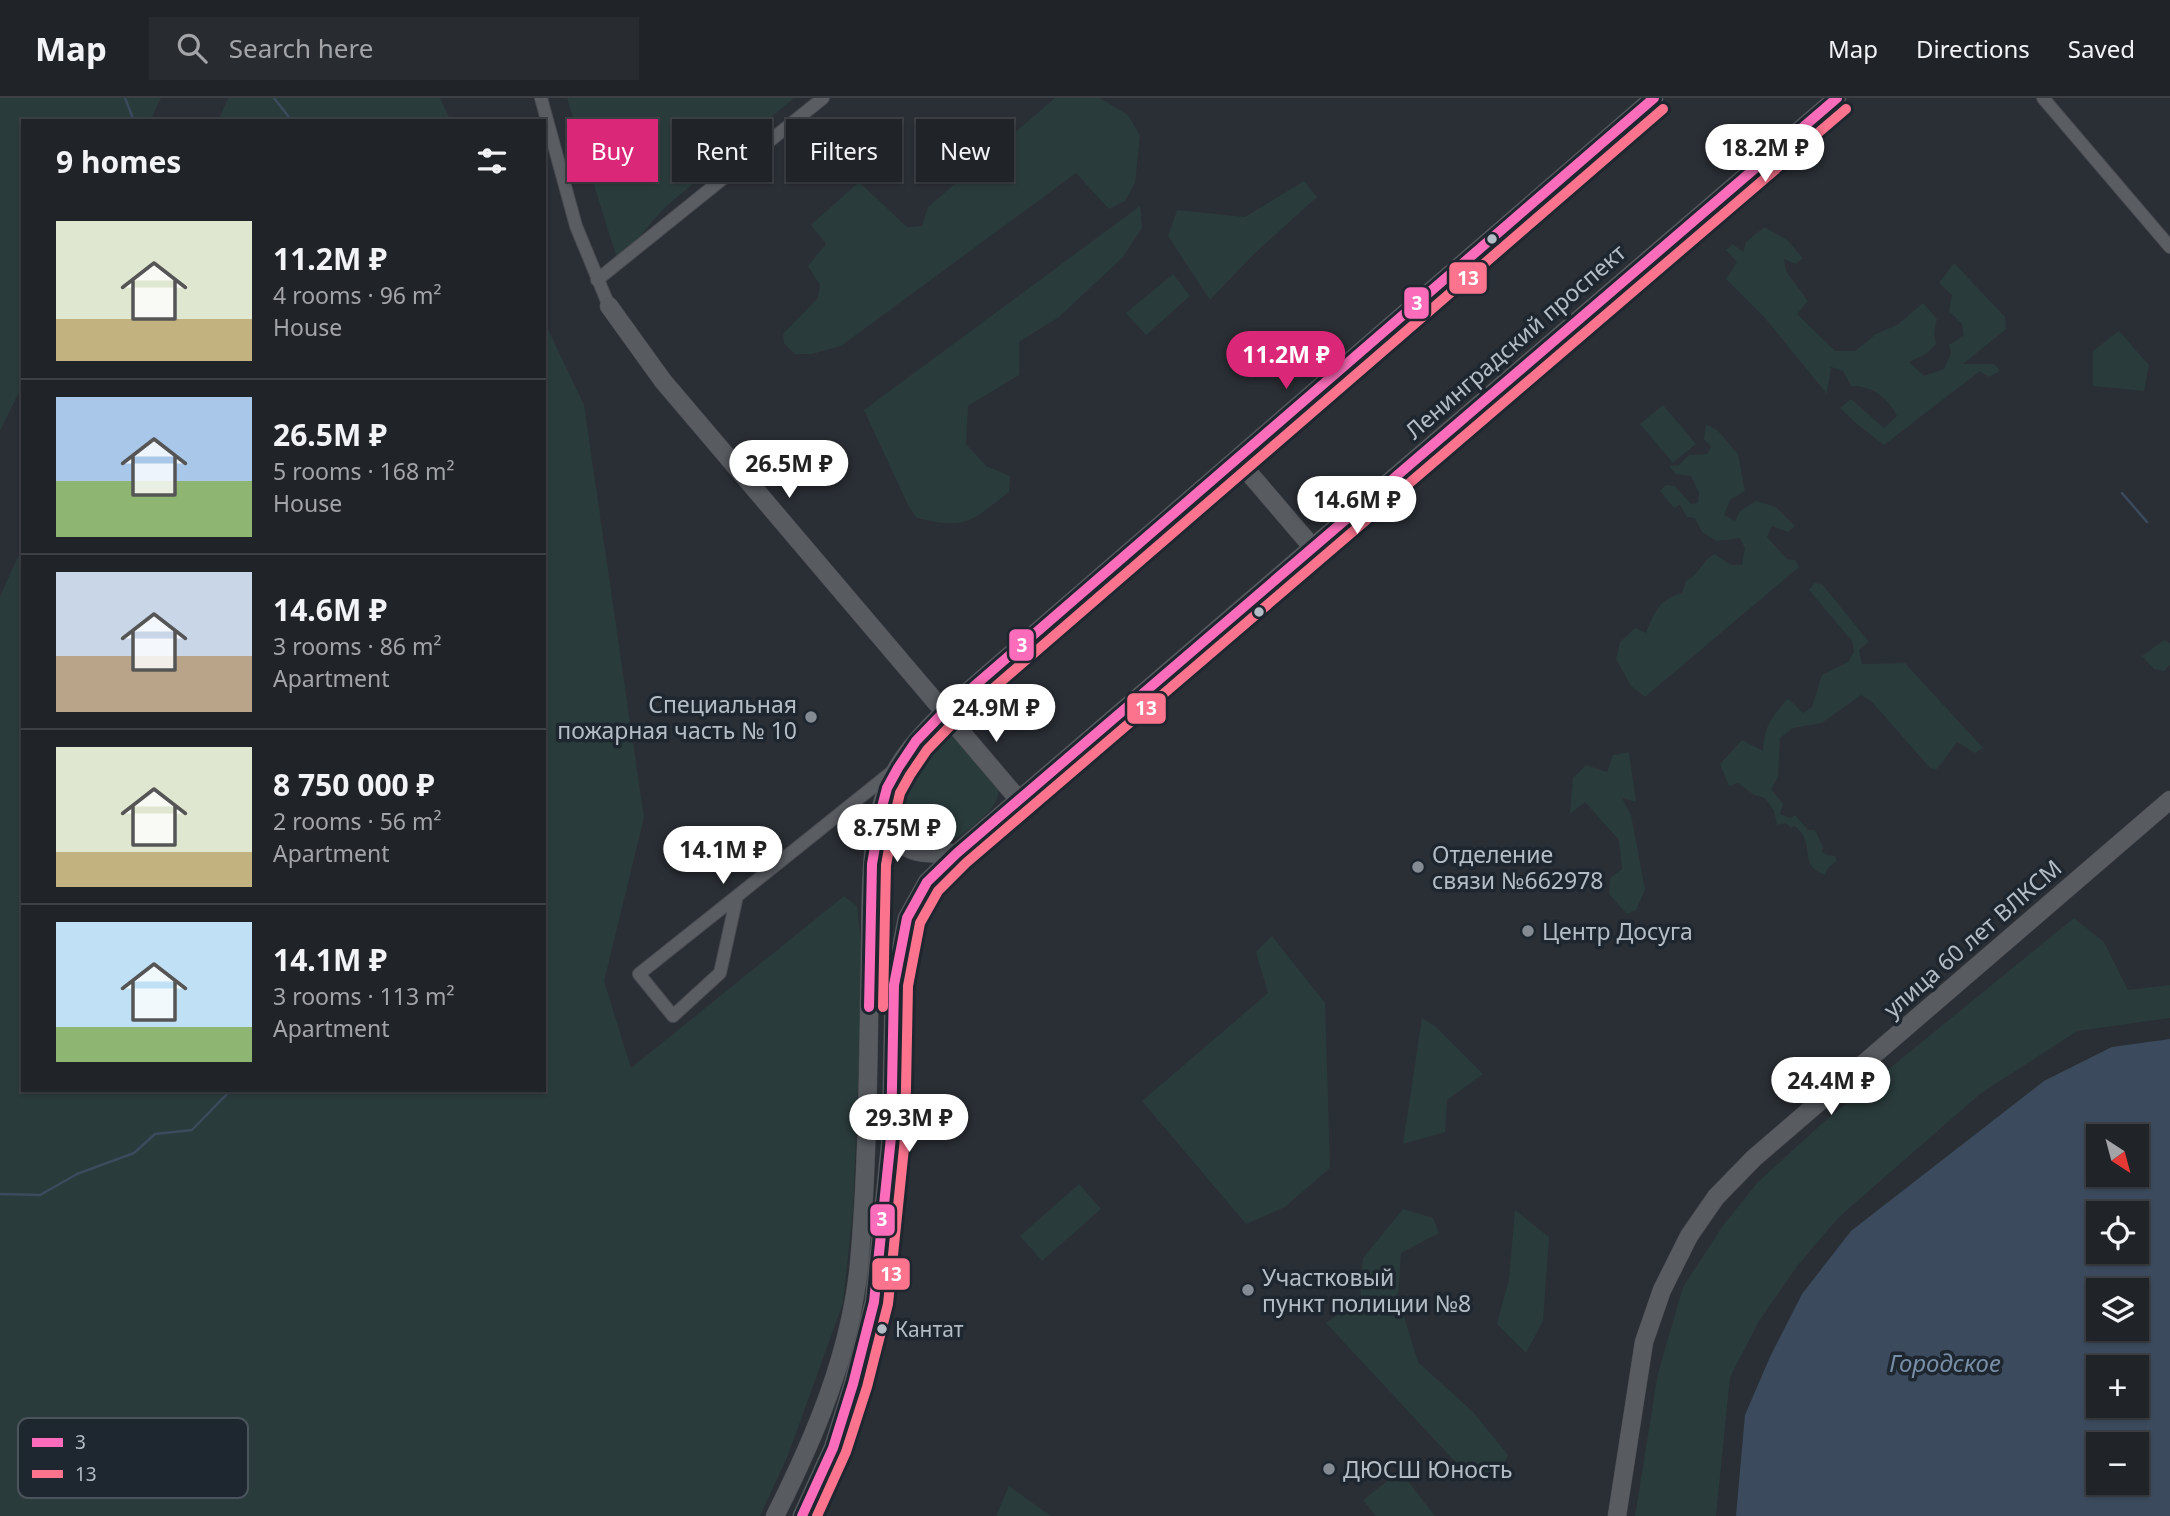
<!DOCTYPE html>
<html lang="en">
<head>
<meta charset="utf-8">
<style>
  :root { --surface:#202328; --page:#282b30; --text:#f1f3f6; --muted:#a2a4a8; --line:#3d4045; --accent:#db2777 }
  body { margin:0; font-family:"Noto Sans",sans-serif; background:var(--page); color:var(--text); height:100vh; display:flex; flex-direction:column; font-size:26px; white-space:nowrap }
  * { box-sizing:border-box; margin:0 }
  p { font-size:23px; color:var(--muted) }
  .icon { flex:none; width:38px; height:38px; fill:none; stroke:currentColor; stroke-width:2; stroke-linecap:round; stroke-linejoin:round }
  .map { position:relative; flex:1; overflow:hidden }
  .sheet { position:absolute; left:21px; top:21px; width:525px; height:973px; display:flex; flex-direction:column; background:var(--surface); border-radius:0px; box-shadow:0 2px 5px #0004,0 0 0 2px var(--line) }
  .sheet>* { flex:none }
  .hud { position:absolute; left:567px; top:21px; width:665px; height:63px; display:flex; gap:14px }
  .needle { width:46px; rotate:144deg }
  .controls { position:absolute; left:2086px; top:1026px; display:grid; gap:14px }
  .controls a { display:grid; place-items:center; width:63px; height:63px; border-radius:0px; background:var(--surface); box-shadow:0 2px 5px #0004,0 0 0 2px var(--line); font-size:35px }
  .price { position:absolute; translate:-50% -60px; padding:0 16px; border-radius:24px; background:#fff; color:#222; font-size:23px; line-height:46px; filter:drop-shadow(0 2px 4px #0008) }
  .price::after { content:''; position:absolute; left:50%; top:42px; width:21px; height:16px; margin-left:-10px; background:inherit; clip-path:polygon(0 0,100% 0,50% 100%) }
  .price.on { background:var(--accent); color:#fff }
  ul { padding:0; list-style:none }
  li { display:flex; align-items:center; gap:21px; height:175px; padding:0 35px }
  li+li { border-top:2px solid var(--line) }
  li span { display:grid; place-items:center; flex:none; width:196px; height:140px; border-radius:0px; color:#555 }
  li>.icon { margin-inline-start:auto }
  span .icon { width:84px; height:84px; fill:#fffc; stroke-width:1 }
  li b { font-size:30px }
  h2 { display:flex; justify-content:space-between; align-items:center; height:84px; padding:0 35px; font-size:30px }
  .tag { padding:0 24px; border-radius:0px; background:var(--surface); box-shadow:0 2px 5px #0004,0 0 0 2px var(--line); font-size:24px; line-height:63px }
  .tag.on { background:var(--accent); color:#fff }
  header { display:flex; align-items:center; gap:42px; box-sizing:border-box; height:98px; padding:0 35px; background:var(--surface); border-bottom:2px solid var(--line) }
  header strong { font-size:33px }
  nav { display:flex; gap:38px; margin-inline-start:auto; font-size:24px }
  .search { width:490px; height:63px; background:var(--page); display:flex; align-items:center; gap:18px; box-sizing:border-box; padding:0 24px; border-radius:0px; color:var(--muted); font-size:26px }
  .map>svg:first-child { display:block }
  .green { fill:#2a3b3b }
  .water { fill:#3b4b5d; fill-rule:evenodd }
  .lines { fill:none; stroke-linecap:round; stroke-linejoin:round }
  .stream { stroke:#3b4b5d; stroke-width:2.5 }
  .street-casing { stroke:#484b50; stroke-width:14 }
  .secondary-casing { stroke:#484b50; stroke-width:19 }
  .street { stroke:#5a5e63; stroke-width:12 }
  .secondary { stroke:#585c61; stroke-width:18 }
  .bus-1-casing { stroke:#1e262f; stroke-width:16 }
  .bus-2-casing { stroke:#1e262f; stroke-width:16 }
  .bus-1 { stroke:#fb6dba; stroke-width:10 }
  .bus-2 { stroke:#fc738d; stroke-width:10 }
  .bus-dot { fill:#b4bcc5; stroke:#1e262f; stroke-width:2.5 }
  .poi-dot { fill:#848b93; stroke:#1e262f; stroke-width:2.5 }
  .labels { text-anchor:middle; dominant-baseline:central; stroke-width:7; stroke-linejoin:round; paint-order:stroke }
  .bus-label { font-size:21px; fill:#b4bcc5; stroke:#1e262f; text-anchor:start }
  .street-label { font-size:23px; fill:#b4bcc5; stroke:#1e262f }
  .poi-label { font-size:23px; fill:#b4bcc5; stroke:#1e262f; text-anchor:start }
  .water-label { font-size:24px; font-style:italic; fill:#788ea6; stroke:#1e262f }
  .key { fill:#1e262f; stroke:#4b535c; stroke-width:2 }
  .key-label { font-size:19px; fill:#b4bcc5 }
  .line-badge { stroke:#1e262f; stroke-width:2.5 }
  .badge-label { font-size:19px; text-anchor:middle; font-weight:bold; fill:#fff }
</style>
</head>
<body>
<header>
<strong>Map</strong>
<div class="search"><svg class="icon" aria-label="search" viewBox="0 0 24 24"><circle cx="10" cy="10" r="6"/><path d="M15 15l6 6"/></svg>Search here</div>
<nav><a>Map</a><a>Directions</a><a>Saved</a></nav>
</header>
<div class="map">
<svg width="2170" height="1418" viewBox="0 0 2170 1418">
  <rect width="100%" height="100%" fill="#2a2f35"/>
  <path class="green" d="M0 0H161L150 23H23V286L0 333Z
    M228 0H440L451 23H218Z
    M567 0H794L663 111 618 164Z
    M1055 0H1100L1128 17 1140 38 1135 85 1125 103 1109 111 1076 75 841 248 812 256H795L784 245 783 236 818 200 820 187 808 168 826 146 811 127 859 84 907 129 922 128 928 109Z
    M1304 83 1317 99 1253 157 1210 202 1168 138 1177 112 1245 119Z
    M1140 108 1142 130 1123 159 1059 219 1019 244V277L968 308 966 346 986 368 1010 378 1009 394C970 424 967 432 917 420L909 409 864 312Z
    M1764 129 1787 142 1803 160 1796 166 1784 161 1786 173 1808 203 1797 216 1835 253H1855L1876 236 1897 227 1923 205 1937 221 1934 235 1936 246 1926 256 1909 264 1924 278 1944 271 1951 255 1949 247 1964 237 1962 226 1949 213 1952 197 1939 185 1954 165 2005 219 2006 231 1963 266H1994L2000 273 1989 279 1980 273 1884 347 1857 326 1840 310 1851 301 1884 330 1897 318C1888 299 1871 287 1851 288L1843 273 1831 269 1827 296 1765 220 1726 181 1737 164 1726 152 1733 146 1743 154 1746 144Z
    M1173 176 1190 198 1146 237 1126 215Z
    M544 223 584 307 644 720 604 883 631 970 844 798 857 808 863 866 853 1112 843 1205 788 1357 760 1418H0V498L23 448V992H544Z
    M2119 233 2149 267 2144 293 2093 288V253Z
    M1663 307 1696 346 1673 365 1640 326Z
    M1706 326 1717 332 1738 356 1745 393 1730 402 1724 417 1735 423 1740 413 1756 403 1776 409 1795 428 1788 434 1772 428 1767 439 1787 461 1795 462 1799 469 1645 599 1631 588 1616 561 1620 544 1635 530 1646 535C1653 516 1660 500 1682 495L1686 483C1702 474 1700 465 1714 456L1731 467H1742L1745 450 1740 440 1716 443 1702 434 1695 420 1687 419 1680 407 1674 410 1660 393 1666 387 1675 388 1691 406 1698 405 1699 395 1691 378 1676 376 1669 368 1679 367 1689 357 1707 356 1711 349 1704 341Z
    M1814 485 1822 486 1869 544 1859 552 1862 566 1905 565 1983 650 1975 655 1957 644 1936 672 1930 670 1872 604 1861 597 1822 625 1793 630 1780 640 1778 679 1771 691 1783 706 1780 716 1790 720 1795 717 1808 732H1815L1823 749 1822 754 1827 757 1835 758 1837 763 1828 770 1825 777C1800 767 1812 753 1803 737 1801 733 1797 731 1794 728L1791 730 1786 725 1777 727 1774 713 1765 700 1754 697 1738 685 1729 688 1720 666 1742 642 1763 653C1765 625 1771 621 1788 600L1803 615 1812 609 1822 577 1848 564 1854 554 1852 543 1809 492Z
    M2164 542 2170 545V567L2164 573 2154 571 2142 558Z
    M940 631 950 632 996 682C998 690 1000 696 996 703 992 714 959 741 948 744 935 748 923 744 912 737 869 707 912 660 935 633Z
    M1629 654 1636 704 1622 700 1631 717 1645 792 1636 812 1627 816 1609 796 1610 780 1622 771 1619 742 1585 704 1570 716 1573 680 1586 667 1607 674 1613 657Z
    M2074 820 2104 844 2128 892 2170 887V920L2077 933 1980 996 1839 1119 1798 1167 1759 1223 1730 1279 1716 1418H1635L1658 1275 1683 1189 1722 1129 1758 1084 1825 1023Z
    M1272 838 1325 905 1330 1070 1285 1109 1246 1126 1142 1003 1268 895 1256 854Z
    M1422 920 1436 929 1483 976 1447 1002 1445 1034 1403 1046Z
    M1079 1086 1101 1111 1042 1163 1020 1138Z
    M1403 1111 1433 1120 1439 1135 1401 1155 1398 1199 1418 1264 1473 1314 1508 1357 1499 1377 1460 1369 1326 1225 1360 1201 1363 1160Z
    M1515 1112 1549 1139 1543 1223 1526 1255 1497 1226 1509 1181Z
    M1400 1373 1435 1418H1376L1363 1402Z
    M1009 1388 1051 1418H996Z"/>
  <path class="water" d="M2170 941V1418H1736L1745 1317 1770 1259 1802 1196 1851 1133 2044 983 2112 949ZM2098 1038H2137V1076H2098ZM2098 1115H2137V1153H2098ZM2098 1192H2137V1230H2098ZM2098 1269H2137V1307H2098ZM2098 1346H2137V1384H2098Z"/>
  <g class="lines">
    <path class="stream" d="M125 0 134 23
      M274 0 292 23
      M2122 395 2147 424
      M0 1096 40 1097 77 1076 134 1055 155 1036 192 1032 231 992"/>
    <defs>
      <path id="street" d="M541 0 576 128 609 208
        M2043 0 2170 149
        M597 182 823 0
        M737 798 720 875 673 918 639 876Z
        M737 798 893 673"/>
      <path id="secondary" d="M609 208 663 283 1019 702
        M1237 361 1314 451
        M883 712C899 758 913 756 957 755
        M775 1418C815 1339 850 1256 859 1167 868 1067 868 966 870 865 871 813 868 739 887 691 898 661 921 637 943 615L1654 0
        M802 1418 833 1350 853 1286 874 1204 891 1039 894 887 907 820 927 784 957 755C1251 504 1542 250 1837 0
        M1617 1418 1644 1244 1662 1192 1689 1138 1716 1099 1754 1060 2170 702"/>
    </defs>
    <use href="#street" class="street-casing"/>
    <use href="#secondary" class="secondary-casing"/>
    <use href="#street" class="street"/>
    <use href="#secondary" class="secondary"/>
    <defs>
      <path id="bus-1" d="M869 909 872 766 882 709 887 690 898 670 916 643 943 615 1654 0
        M802 1418 833 1350 853 1286 874 1204 891 1039 894 887 907 820 927 784 957 755 1837 0"/>
      <path id="bus-2" d="M883 909 886 767 896 712 900 695 910 677 927 652 953 625 1663 11
        M817 1418 846 1354 867 1289 888 1206 905 1040 908 888 920 825 938 793 966 765 1846 11"/>
    </defs>
    <use href="#bus-1" class="bus-1-casing"/>
    <use href="#bus-2" class="bus-2-casing"/>
    <use href="#bus-1" class="bus-1"/>
    <use href="#bus-2" class="bus-2"/>
  </g>
  <g class="bus-dot">
    <circle cx="1492" cy="141" r="6"/>
    <circle cx="1259" cy="514" r="6"/>
    <circle cx="882" cy="1231" r="6"/>
  </g>
  <g class="poi-dot">
    <circle cx="811" cy="619" r="7"/>
    <circle cx="1418" cy="769" r="7"/>
    <circle cx="1528" cy="833" r="7"/>
    <circle cx="1248" cy="1192" r="7"/>
    <circle cx="1329" cy="1371" r="7"/>
  </g>
  <g class="labels">
    <g class="bus-label">
      <text x="895" y="1231">Кантат</text>
    </g>
    <g class="street-label">
      <text transform="translate(1515 243) rotate(-41)">Ленинградский проспект</text>
      <text transform="translate(1972 840) rotate(-41)">улица 60 лет ВЛКСМ</text>
    </g>
    <g class="poi-label">
      <text x="797" y="606" text-anchor="end">Специальная<tspan x="797" dy="26">пожарная часть № 10</tspan></text>
      <text x="1432" y="756">Отделение<tspan x="1432" dy="26">связи №662978</tspan></text>
      <text x="1542" y="833">Центр Досуга</text>
      <text x="1262" y="1179">Участковый<tspan x="1262" dy="26">пункт полиции №8</tspan></text>
      <text x="1343" y="1371">ДЮСШ Юность</text>
    </g>
    <g class="water-label">
      <text x="1945" y="1264">Городское</text>
    </g>
  </g>
  <rect x="18" y="1320" width="230" height="80" rx="10" class="key"/>
  <rect x="32" y="1340" width="31" height="9" fill="#fb6dba"/>
  <rect x="32" y="1372" width="31" height="8" fill="#fc738d"/>
  <g class="key-label">
    <text x="75" y="1351">3</text>
    <text x="75" y="1383">13</text>
  </g>
  <g class="line-badge">
    <rect x="1448" y="163" width="40" height="34" rx="7" fill="#fc738d"/>
    <rect x="1403" y="188" width="27" height="34" rx="7" fill="#fb6dba"/>
    <rect x="1008" y="530" width="27" height="34" rx="7" fill="#fb6dba"/>
    <rect x="1126" y="594" width="41" height="33" rx="7" fill="#fc738d"/>
    <rect x="869" y="1105" width="27" height="34" rx="7" fill="#fb6dba"/>
    <rect x="871" y="1159" width="40" height="34" rx="7" fill="#fc738d"/>
  </g>
  <g class="badge-label">
    <text x="1468" y="187">13</text>
    <text x="1417" y="212">3</text>
    <text x="1022" y="554">3</text>
    <text x="1146" y="617">13</text>
    <text x="882" y="1128">3</text>
    <text x="891" y="1183">13</text>
  </g>
</svg>
<div class="controls">
<a><svg class="needle" viewBox="-14 -14 28 28"><path d="M0-13l5 13h-10z" fill="#e53935"/><path d="M0 13l5-13h-10z" fill="#a2a4a8"/></svg></a>
<a><svg class="icon" aria-label="locate" viewBox="0 0 24 24"><circle cx="12" cy="12" r="6"/><path d="M12 2v4M12 18v4M2 12h4M18 12h4"/></svg></a>
<a><svg class="icon" aria-label="layers" viewBox="0 0 24 24"><path d="M12 4l9 5-9 5-9-5zM3 14l9 5 9-5"/></svg></a>
<a>+</a>
<a>−</a>
</div>
<b class="price" style="left:1765px;top:86px">18.2M ₽</b>
<b class="price on" style="left:1286px;top:293px">11.2M ₽</b>
<b class="price" style="left:789px;top:402px">26.5M ₽</b>
<b class="price" style="left:1357px;top:438px">14.6M ₽</b>
<b class="price" style="left:996px;top:646px">24.9M ₽</b>
<b class="price" style="left:897px;top:766px">8.75M ₽</b>
<b class="price" style="left:723px;top:788px">14.1M ₽</b>
<b class="price" style="left:1831px;top:1019px">24.4M ₽</b>
<b class="price" style="left:909px;top:1056px">29.3M ₽</b>
<div class="hud">
<a class="tag on">Buy</a>
<a class="tag">Rent</a>
<a class="tag">Filters</a>
<a class="tag">New</a>
</div>
<section class="sheet">
<h2>9 homes<svg class="icon" aria-label="filters" viewBox="0 0 24 24"><path d="M4 7h16M4 17h16"/><circle cx="9" cy="7" r="2"/><circle cx="15" cy="17" r="2"/></svg></h2>
<ul>
<li><span style="background:linear-gradient(#dfe7d0 70%,#c2b280 0)"><svg class="icon" aria-label="home" viewBox="0 0 24 24"><path d="M3 11l9-7 9 7M6 9v11h12V9"/></svg></span><div><b>11.2M ₽</b><p>4 rooms · 96 m²</p><p>House</p></div></li>
<li><span style="background:linear-gradient(#a9c7e8 60%,#8fb573 0)"><svg class="icon" aria-label="home" viewBox="0 0 24 24"><path d="M3 11l9-7 9 7M6 9v11h12V9"/></svg></span><div><b>26.5M ₽</b><p>5 rooms · 168 m²</p><p>House</p></div></li>
<li><span style="background:linear-gradient(#c9d6e8 60%,#b9a48a 0)"><svg class="icon" aria-label="home" viewBox="0 0 24 24"><path d="M3 11l9-7 9 7M6 9v11h12V9"/></svg></span><div><b>14.6M ₽</b><p>3 rooms · 86 m²</p><p>Apartment</p></div></li>
<li><span style="background:linear-gradient(#dfe7d0 75%,#c2b280 0)"><svg class="icon" aria-label="home" viewBox="0 0 24 24"><path d="M3 11l9-7 9 7M6 9v11h12V9"/></svg></span><div><b>8 750 000 ₽</b><p>2 rooms · 56 m²</p><p>Apartment</p></div></li>
<li><span style="background:linear-gradient(#bfe0f5 75%,#8fb573 0)"><svg class="icon" aria-label="home" viewBox="0 0 24 24"><path d="M3 11l9-7 9 7M6 9v11h12V9"/></svg></span><div><b>14.1M ₽</b><p>3 rooms · 113 m²</p><p>Apartment</p></div></li>
</ul>
</section>
</div>
</body>
</html>
